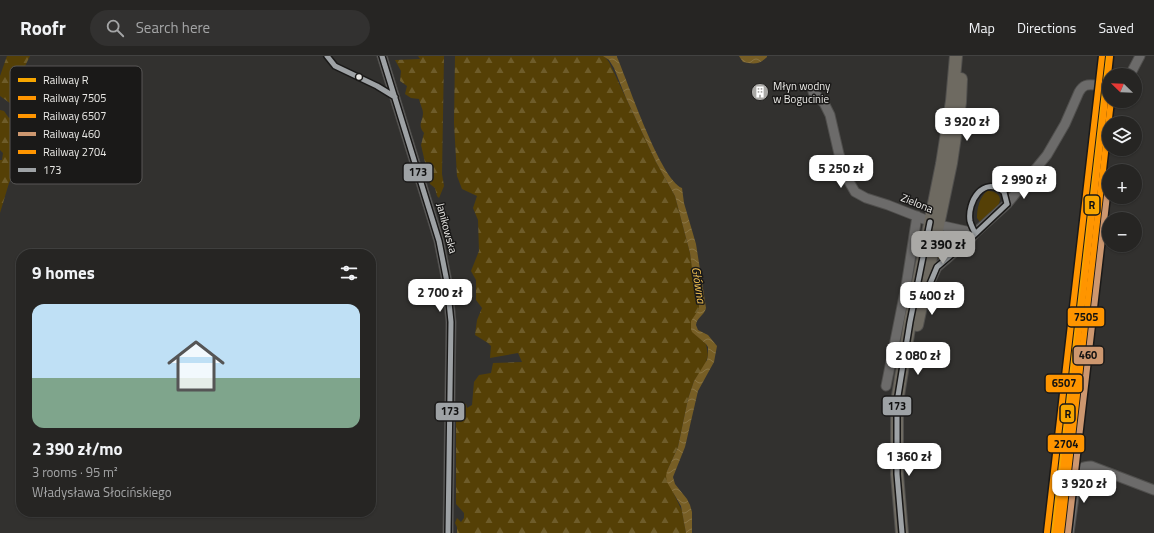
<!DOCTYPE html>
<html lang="en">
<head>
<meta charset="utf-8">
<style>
  :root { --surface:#262523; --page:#323130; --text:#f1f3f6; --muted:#a4a5a6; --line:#424241; --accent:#aaa9a6 }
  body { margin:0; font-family:"Titillium Web",sans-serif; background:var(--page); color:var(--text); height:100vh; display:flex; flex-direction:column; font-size:15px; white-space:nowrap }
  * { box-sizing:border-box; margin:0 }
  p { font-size:13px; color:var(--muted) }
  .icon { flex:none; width:22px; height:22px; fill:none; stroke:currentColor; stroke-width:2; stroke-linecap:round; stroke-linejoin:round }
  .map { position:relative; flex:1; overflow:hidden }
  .details { position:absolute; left:16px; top:193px; width:360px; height:268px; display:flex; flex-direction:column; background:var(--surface); border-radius:16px; box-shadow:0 1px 3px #0004,0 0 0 1px var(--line) }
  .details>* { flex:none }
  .needle { width:26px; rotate:293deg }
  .buttons { position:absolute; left:1102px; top:12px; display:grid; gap:8px }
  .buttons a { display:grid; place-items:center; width:40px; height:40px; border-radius:50%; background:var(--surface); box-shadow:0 1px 3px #0004,0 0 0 1px var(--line); font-size:20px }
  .price { position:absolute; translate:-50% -34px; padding:0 9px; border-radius:8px; background:#fff; color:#222; font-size:13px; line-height:26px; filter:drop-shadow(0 1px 2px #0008) }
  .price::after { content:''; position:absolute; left:50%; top:24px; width:12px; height:9px; margin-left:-6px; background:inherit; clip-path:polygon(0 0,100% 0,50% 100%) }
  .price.active { background:var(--accent); color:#111 }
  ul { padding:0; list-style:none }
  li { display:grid; align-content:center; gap:8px; height:212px; padding:0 16px }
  li span { display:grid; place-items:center; height:124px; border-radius:12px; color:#555 }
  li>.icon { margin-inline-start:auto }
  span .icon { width:72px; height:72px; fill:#fffc; stroke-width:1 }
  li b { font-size:17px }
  h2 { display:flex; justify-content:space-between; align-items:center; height:48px; padding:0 16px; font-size:17px }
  header { display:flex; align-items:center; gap:24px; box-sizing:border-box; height:56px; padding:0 20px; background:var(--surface); border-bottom:1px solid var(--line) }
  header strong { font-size:19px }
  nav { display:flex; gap:22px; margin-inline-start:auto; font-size:14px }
  .search { width:280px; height:36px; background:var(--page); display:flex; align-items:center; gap:10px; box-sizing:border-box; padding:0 14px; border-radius:22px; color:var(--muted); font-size:15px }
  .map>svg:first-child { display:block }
  .green { fill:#554006 }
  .forest { fill:url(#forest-firs) }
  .water { fill:url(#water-waves) }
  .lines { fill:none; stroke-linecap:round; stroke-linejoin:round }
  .minor-tunnel { stroke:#4e4d4a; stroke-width:9; stroke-dasharray:9 4.5; stroke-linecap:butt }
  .minor-casing { stroke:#504f4d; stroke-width:11 }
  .major-casing { stroke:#504f4d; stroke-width:14 }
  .minor { stroke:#6c6b6a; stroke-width:9 }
  .major { stroke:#6e6a61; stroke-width:12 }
  .bus-1-casing { stroke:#1a1918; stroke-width:8 }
  .bus-1 { stroke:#9ea2a5; stroke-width:5 }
  .rail-1-casing { stroke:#1a1918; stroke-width:9 }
  .rail-2-casing { stroke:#1a1918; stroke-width:9 }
  .rail-3-casing { stroke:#1a1918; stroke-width:9 }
  .rail-4-casing { stroke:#1a1918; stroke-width:9 }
  .rail-5-casing { stroke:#1a1918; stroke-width:9 }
  .rail-1 { stroke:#f7a600; stroke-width:6 }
  .rail-2 { stroke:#ff9500; stroke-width:6 }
  .rail-3 { stroke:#ff9500; stroke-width:6 }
  .rail-4 { stroke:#cd976f; stroke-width:6 }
  .rail-5 { stroke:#ff9500; stroke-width:6 }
  .bus-dot { fill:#eae9e6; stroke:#1a1918; stroke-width:1.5 }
  .labels { text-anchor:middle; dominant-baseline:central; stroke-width:3; stroke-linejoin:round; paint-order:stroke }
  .poi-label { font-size:11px; fill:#eae9e6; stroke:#1a1918; text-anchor:start }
  .street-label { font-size:11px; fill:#eae9e6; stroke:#1a1918 }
  .water-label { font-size:12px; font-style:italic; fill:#f3c152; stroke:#1a1918 }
  .key { fill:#1a1918; stroke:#585756; stroke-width:1 }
  .key-label { font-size:11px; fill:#eae9e6 }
  .line-badge { stroke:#1a1918; stroke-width:1.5 }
  .pale-badge-label { font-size:11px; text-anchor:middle; font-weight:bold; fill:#111 }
</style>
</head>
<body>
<header>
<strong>Roofr</strong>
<div class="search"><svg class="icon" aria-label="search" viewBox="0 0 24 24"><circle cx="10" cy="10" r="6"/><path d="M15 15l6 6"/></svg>Search here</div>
<nav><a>Map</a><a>Directions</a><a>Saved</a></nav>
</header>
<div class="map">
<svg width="1154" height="477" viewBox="0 0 1154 477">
  <defs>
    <pattern id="forest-firs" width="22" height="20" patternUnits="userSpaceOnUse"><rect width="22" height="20" fill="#554006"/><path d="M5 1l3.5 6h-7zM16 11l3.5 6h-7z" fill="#6e5c2a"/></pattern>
    <pattern id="water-waves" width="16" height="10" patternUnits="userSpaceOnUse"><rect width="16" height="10" fill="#775e25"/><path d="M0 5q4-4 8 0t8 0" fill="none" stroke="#8a7545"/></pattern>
  </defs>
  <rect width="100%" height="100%" fill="#32312f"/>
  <path class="green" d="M987 135C990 135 993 135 996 137 1009 146 986 161 980 166L977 162C977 153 979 142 987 135Z
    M942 178 961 182 963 184 936 207Z"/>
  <path class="forest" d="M7 0H30L26 8 17 31 37 44 38 49 32 54 27 62 29 73 27 78 23 77 18 83 17 108 9 127 0 157V104H2L3 97 0 94V54L4 55 9 62 15 57 14 50 0 40V20Z
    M418 0H444L442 118 444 130 439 142 437 140 435 132 430 128 421 89 424 77C417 68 423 66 423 57 423 53 420 48 419 43L411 42 405 38 407 30 400 25 401 15 395 4 420 3Z
    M455 0H604L609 6 656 106 675 140 690 197 696 236 699 245V253L691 269 693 276 706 288 708 299 705 309 694 325 688 343 678 391 667 415 673 436 682 455 686 477H457V471L455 467 457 462 461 466 464 462V457L456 448V366L460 353 463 347 466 348 467 352 472 349 474 326 479 319 491 317 493 307 522 306 518 297 490 302 491 290 488 287 475 279 477 264 482 252 476 244V224L471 215 479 195 478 164 473 152 477 140 462 133 457 120 454 67Z"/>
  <path class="water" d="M603 0H617V1C628 26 660 123 682 132L684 147 696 188 706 252C704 260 697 261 696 269L698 274 708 279 717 290 714 306 698 335 685 391 673 421 675 428 687 443 690 449 692 456V477H686L681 450 667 426 666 420 667 415 678 391 688 343 694 325 707 304 708 299V291L706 288 692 276 691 273V265L699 253V245L694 228 690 197 675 140 656 106 626 42 614 12 609 4Z
    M739 0H767V1C759 9 753 8 743 6Z"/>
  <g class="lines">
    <path class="minor-tunnel" d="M1095 29 1109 30"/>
    <defs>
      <path id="minor" d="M382 0 432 162 439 185 447 226 451 266 448 477
        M1130 19 1140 0
        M813 36 824 47 830 59 839 98 847 122 855 136 866 142 888 149 939 169 975 177
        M930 226 937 211 971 182 975 177 1007 148 1047 99 1065 68 1079 36C1083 29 1087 28 1095 29
        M886 330 906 230 917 160
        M1069 477 1077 419C1080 412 1083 410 1091 410L1154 434"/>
      <path id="major" d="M917 269 951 107 960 46 961 23
        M902 477 897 418V346L910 266 942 108 952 45 956 0"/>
    </defs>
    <use href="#minor" class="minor-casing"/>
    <use href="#major" class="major-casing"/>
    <use href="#minor" class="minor"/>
    <use href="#major" class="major"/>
    <defs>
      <path id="bus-1" d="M327 0 335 10 377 30 395 41
        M382 0 439 185 447 226 451 266 448 477
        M975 177C973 173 971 169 970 165 967 146 983 119 1004 136L1007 148
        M924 242 937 211 971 182 1007 148
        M902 477 897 418V346L910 266 930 166"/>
    </defs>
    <use href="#bus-1" class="bus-1-casing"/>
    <use href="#bus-1" class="bus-1"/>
    <defs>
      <path id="rail-1" d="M1054 477 1109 0"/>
      <path id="rail-2" d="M1061 477 1111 45"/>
      <path id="rail-3" d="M1047 476 1102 0"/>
      <path id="rail-4" d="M1068 477 1109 122"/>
      <path id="rail-5" d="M1056 477 1110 1"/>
    </defs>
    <use href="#rail-1" class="rail-1-casing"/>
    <use href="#rail-2" class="rail-2-casing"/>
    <use href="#rail-3" class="rail-3-casing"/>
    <use href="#rail-4" class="rail-4-casing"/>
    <use href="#rail-5" class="rail-5-casing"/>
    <use href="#rail-1" class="rail-1"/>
    <use href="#rail-2" class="rail-2"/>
    <use href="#rail-3" class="rail-3"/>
    <use href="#rail-4" class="rail-4"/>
    <use href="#rail-5" class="rail-5"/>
  </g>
  <defs>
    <symbol id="building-disc" viewBox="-11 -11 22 22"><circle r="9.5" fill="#aaa9a6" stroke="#1a1918"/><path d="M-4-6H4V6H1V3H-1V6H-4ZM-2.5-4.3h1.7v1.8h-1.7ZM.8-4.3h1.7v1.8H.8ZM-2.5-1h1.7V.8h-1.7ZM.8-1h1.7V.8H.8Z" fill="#fff"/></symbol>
  </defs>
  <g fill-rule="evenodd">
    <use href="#building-disc" x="750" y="26" width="20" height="20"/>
  </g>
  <circle class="bus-dot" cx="359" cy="21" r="3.5"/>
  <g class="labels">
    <g class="poi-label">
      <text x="773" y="30">Młyn wodny<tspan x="773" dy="13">w Bogucinie</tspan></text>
    </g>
    <g class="street-label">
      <text transform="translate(917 147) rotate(22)">Zielona</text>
      <text transform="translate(447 172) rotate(75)">Janikowska</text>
    </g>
    <g class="water-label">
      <text transform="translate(699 229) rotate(81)">Główna</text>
    </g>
  </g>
  <rect x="10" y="10" width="132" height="118" rx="6" class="key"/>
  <rect x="18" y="22" width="18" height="4" fill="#f7a600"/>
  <rect x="18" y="40" width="18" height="4" fill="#ff9500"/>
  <rect x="18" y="58" width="18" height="4" fill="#ff9500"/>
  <rect x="18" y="76" width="18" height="4" fill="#cd976f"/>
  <rect x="18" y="94" width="18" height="4" fill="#ff9500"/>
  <rect x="18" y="112" width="18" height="4" fill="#9ea2a5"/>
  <g class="key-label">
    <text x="43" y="28">Railway R</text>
    <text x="43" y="46">Railway 7505</text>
    <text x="43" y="64">Railway 6507</text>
    <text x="43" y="82">Railway 460</text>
    <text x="43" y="100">Railway 2704</text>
    <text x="43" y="118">173</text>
  </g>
  <g class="line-badge">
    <rect x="403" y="107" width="30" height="19" rx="4" fill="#9ea2a5"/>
    <rect x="1084" y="139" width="16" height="20" rx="4" fill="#f7a600"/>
    <rect x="1067" y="251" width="38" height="20" rx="4" fill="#ff9500"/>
    <rect x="1073" y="290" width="31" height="19" rx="4" fill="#cd976f"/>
    <rect x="1045" y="318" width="38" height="19" rx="4" fill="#ff9500"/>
    <rect x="882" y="340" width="30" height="20" rx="4" fill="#9ea2a5"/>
    <rect x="435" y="346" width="30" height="19" rx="4" fill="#9ea2a5"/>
    <rect x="1060" y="348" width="15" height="19" rx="4" fill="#f7a600"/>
    <rect x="1047" y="378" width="38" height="19" rx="4" fill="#ff9500"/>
  </g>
  <g class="pale-badge-label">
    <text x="418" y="120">173</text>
    <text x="1092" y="153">R</text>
    <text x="1086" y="265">7505</text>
    <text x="1088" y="303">460</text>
    <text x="1064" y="331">6507</text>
    <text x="897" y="354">173</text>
    <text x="450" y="359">173</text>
    <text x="1068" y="362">R</text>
    <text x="1066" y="392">2704</text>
  </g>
</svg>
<div class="buttons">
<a><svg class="needle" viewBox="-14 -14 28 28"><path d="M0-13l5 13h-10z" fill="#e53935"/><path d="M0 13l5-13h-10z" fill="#a4a5a6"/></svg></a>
<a><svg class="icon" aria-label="layers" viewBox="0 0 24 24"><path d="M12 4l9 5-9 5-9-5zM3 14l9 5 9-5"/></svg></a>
<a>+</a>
<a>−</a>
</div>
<b class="price" style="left:967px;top:86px">3 920 zł</b>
<b class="price" style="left:841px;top:133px">5 250 zł</b>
<b class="price" style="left:1024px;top:144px">2 990 zł</b>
<b class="price active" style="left:943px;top:209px">2 390 zł</b>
<b class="price" style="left:440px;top:257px">2 700 zł</b>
<b class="price" style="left:932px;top:260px">5 400 zł</b>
<b class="price" style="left:918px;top:320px">2 080 zł</b>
<b class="price" style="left:909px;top:421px">1 360 zł</b>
<b class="price" style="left:1084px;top:448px">3 920 zł</b>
<section class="details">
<h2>9 homes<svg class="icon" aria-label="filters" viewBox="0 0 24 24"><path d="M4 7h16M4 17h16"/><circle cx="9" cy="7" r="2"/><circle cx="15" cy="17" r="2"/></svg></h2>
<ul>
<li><span style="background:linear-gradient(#bfe0f5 60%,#7fa58c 0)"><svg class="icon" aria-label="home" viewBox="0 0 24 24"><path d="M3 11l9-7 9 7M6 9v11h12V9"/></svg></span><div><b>2 390 zł/mo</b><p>3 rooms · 95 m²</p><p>Władysława Słocińskiego</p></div></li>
</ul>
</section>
</div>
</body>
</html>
